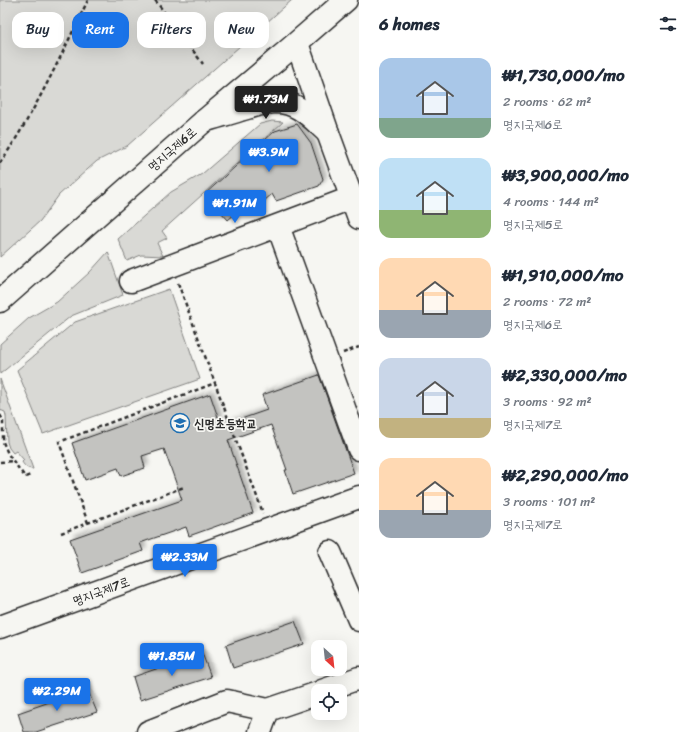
<!DOCTYPE html>
<html lang="en">
<head>
<meta charset="utf-8">
<style>
  :root { --surface:#fff; --page:#f2f2f3; --text:#1f2937; --muted:#747a83; --accent:#1a73e8 }
  body { margin:0; font-family:Sriracha,"Poor Story",sans-serif; background:var(--page); color:var(--text); height:100vh; display:flex; flex-direction:column; font-size:15px; white-space:nowrap }
  * { box-sizing:border-box; margin:0 }
  p { font-size:13px; color:var(--muted) }
  .icon { flex:none; width:22px; height:22px; fill:none; stroke:currentColor; stroke-width:2; stroke-linecap:round; stroke-linejoin:round }
  .map { position:relative; flex:1; overflow:hidden }
  .sheet { display:flex; flex-direction:column; background:var(--surface); width:340px }
  .sheet>* { flex:none }
  .hud { position:absolute; left:12px; top:12px; width:287px; height:36px; display:flex; gap:8px }
  .needle { width:26px; rotate:153deg }
  .fabs { position:absolute; left:311px; top:640px; display:grid; gap:8px }
  .fabs a { display:grid; place-items:center; width:36px; height:36px; border-radius:8px; background:var(--surface); box-shadow:0 4px 16px #0002; font-size:20px }
  .price { position:absolute; translate:-50% -34px; padding:0 9px; border-radius:4px; background:var(--accent); color:#fff; font-size:13px; line-height:26px; filter:drop-shadow(0 1px 2px #0008) }
  .price::after { content:''; position:absolute; left:50%; top:24px; width:12px; height:9px; margin-left:-6px; background:inherit; clip-path:polygon(0 0,100% 0,50% 100%) }
  .price.active { background:#222; color:#fff }
  ul { padding:0; list-style:none }
  li { display:flex; align-items:center; gap:12px; height:100px; padding:0 20px }
  li span { display:grid; place-items:center; flex:none; width:112px; height:80px; border-radius:12px; color:#555 }
  li>.icon { margin-inline-start:auto }
  span .icon { width:48px; height:48px; fill:#fffc; stroke-width:1 }
  li b { font-size:17px }
  h2 { display:flex; justify-content:space-between; align-items:center; height:48px; padding:0 20px; font-size:17px }
  .pill { padding:0 14px; border-radius:12px; background:var(--surface); box-shadow:0 4px 16px #0002; font-size:14px; line-height:36px }
  .pill.active { background:var(--accent); color:#fff }
  main { display:flex; flex:1; min-height:0 }
  .map>svg:first-child { display:block }
  .green { fill:#d9d9d5; stroke:#828280 }
  .building { fill:#c3c3c0; stroke:#2b2b2b; filter:url(#shadow) }
  .lines { fill:none; stroke-linecap:round; stroke-linejoin:round }
  .minor-casing { stroke:#2b2b2b; stroke-width:25 }
  .major-casing { stroke:#2b2b2b; stroke-width:25 }
  .path { stroke:#2b2b2b; stroke-width:2.5; stroke-dasharray:4 3; stroke-linecap:butt }
  .minor { stroke:#f6f6f2; stroke-width:22 }
  .major { stroke:#f6f6f2; stroke-width:22 }
  .labels { text-anchor:middle; dominant-baseline:central; stroke-width:3.5; stroke-linejoin:round; paint-order:stroke }
  .street-label { font-size:13px; fill:#2b2b2b; stroke:#f6f6f2 }
  .poi-label { font-size:13px; font-weight:bold; fill:#2b2b2b; stroke:#f6f6f2; text-anchor:start }
</style>
</head>
<body>
<main>
<div class="map">
<svg width="359" height="732" viewBox="0 0 359 732">
  <defs>
    <filter id="shadow"><feDropShadow dx="3.5" dy="-3.5" stdDeviation="2" flood-color="#0004"/></filter>
  </defs>
  <rect width="100%" height="100%" fill="#f6f6f2"/>
  <filter id="ink" filterUnits="userSpaceOnUse"><feTurbulence type="fractalNoise" baseFrequency=".025" numOctaves="2"/><feDisplacementMap in="SourceGraphic" scale="8" xChannelSelector="R" yChannelSelector="G"/><feConvolveMatrix kernelMatrix="1 2 1 2 8 2 1 2 1" color-interpolation-filters="sRGB"/></filter>
  <g filter="url(#ink)">
    <path class="green" d="M0 0H292L127 146 97 161 59 195 40 221 0 257Z
      M272 121 283 122 162 231 167 238 157 243 163 256 141 255 127 261 118 239 171 192 202 174 260 124Z
      M108 252 123 295 71 316 0 374V344L29 318 57 302 90 272Z
      M169 289 200 379 43 434 17 370 75 322Z
      M0 379 33 469C28 469 25 467 22 462L24 460 16 451 13 453 9 448 7 442 6 416 5 412 0 410Z"/>
    <path class="building" d="M297 124 311 143 323 179 319 186 276 201 272 194 256 208 250 201 228 220 205 194 275 131Z
      M319 375 354 473 293 494 285 470H287L271 425 228 440 253 513 189 536 186 527 140 543 143 551 82 573 70 539 182 500 164 449 142 456 145 468 121 476 118 468 85 480 72 443 210 394 221 426 267 410 262 395Z
      M295 621 304 644 233 668 226 645Z
      M202 653 211 677 140 700 133 677Z
      M87 689 97 712 36 732H24L18 713Z"/>
    <g class="lines">
      <defs>
        <path id="minor" d="M297 43 328 133 359 218
          M278 226 359 449
          M131 281 351 198
          M0 301 204 121 286 52 346 0
          M330 552 359 620
          M0 627 359 497
          M322 691 359 678
          M148 732 227 701 268 710 318 693
          M260 732 268 710"/>
        <path id="major" d="M204 121C216 117 228 114 240 110 261 104 279 96 300 109 310 115 319 125 328 133"/>
      </defs>
      <use href="#minor" class="minor-casing"/>
      <use href="#major" class="major-casing"/>
      <path class="path" d="M155 0 203 64
        M0 163C35 112 61 56 88 0
        M178 283 263 513
        M343 353 359 347
        M0 415 3 420V442L8 454 25 477 31 475
        M0 462 13 461
        M88 523 59 442 215 383
        M61 533 184 487"/>
      <use href="#minor" class="minor"/>
      <use href="#major" class="major"/>
    </g>
  </g>
  <defs>
    <symbol id="school-ring" viewBox="-11 -11 22 22"><circle r="9.5" fill="#f6f6f2" stroke="#1f6fb2" stroke-width="1.5"/><path d="M0-5L7-2L0 1L-7-2ZM-4 1L0 2.5L4 1V4Q0 6-4 4Z" fill="#1f6fb2"/></symbol>
  </defs>
  <g fill-rule="evenodd">
    <use href="#school-ring" x="169" y="412" width="22" height="22"/>
  </g>
  <g class="labels">
    <g class="street-label">
      <text transform="translate(172 149) rotate(-41)">명지국제6로</text>
      <text transform="translate(101 591) rotate(-20)">명지국제7로</text>
    </g>
    <g class="poi-label">
      <text x="194" y="423">신명초등학교</text>
    </g>
  </g>
</svg>
<div class="fabs">
<a><svg class="needle" viewBox="-14 -14 28 28"><path d="M0-13l5 13h-10z" fill="#e53935"/><path d="M0 13l5-13h-10z" fill="#747a83"/></svg></a>
<a><svg class="icon" aria-label="locate" viewBox="0 0 24 24"><circle cx="12" cy="12" r="6"/><path d="M12 2v4M12 18v4M2 12h4M18 12h4"/></svg></a>
</div>
<b class="price active" style="left:266px;top:120px">₩1.73M</b>
<b class="price" style="left:269px;top:173px">₩3.9M</b>
<b class="price" style="left:235px;top:224px">₩1.91M</b>
<b class="price" style="left:185px;top:578px">₩2.33M</b>
<b class="price" style="left:172px;top:677px">₩1.85M</b>
<b class="price" style="left:57px;top:712px">₩2.29M</b>
<div class="hud">
<a class="pill">Buy</a>
<a class="pill active">Rent</a>
<a class="pill">Filters</a>
<a class="pill">New</a>
</div>
</div>
<section class="sheet">
<h2>6 homes<svg class="icon" aria-label="filters" viewBox="0 0 24 24"><path d="M4 7h16M4 17h16"/><circle cx="9" cy="7" r="2"/><circle cx="15" cy="17" r="2"/></svg></h2>
<ul>
<li><span style="background:linear-gradient(#a9c7e8 75%,#7fa58c 0)"><svg class="icon" aria-label="home" viewBox="0 0 24 24"><path d="M3 11l9-7 9 7M6 9v11h12V9"/></svg></span><div><b>₩1,730,000/mo</b><p>2 rooms · 62 m²</p><p>명지국제6로</p></div></li>
<li><span style="background:linear-gradient(#bfe0f5 65%,#8fb573 0)"><svg class="icon" aria-label="home" viewBox="0 0 24 24"><path d="M3 11l9-7 9 7M6 9v11h12V9"/></svg></span><div><b>₩3,900,000/mo</b><p>4 rooms · 144 m²</p><p>명지국제5로</p></div></li>
<li><span style="background:linear-gradient(#ffd9b3 65%,#9aa5b1 0)"><svg class="icon" aria-label="home" viewBox="0 0 24 24"><path d="M3 11l9-7 9 7M6 9v11h12V9"/></svg></span><div><b>₩1,910,000/mo</b><p>2 rooms · 72 m²</p><p>명지국제6로</p></div></li>
<li><span style="background:linear-gradient(#c9d6e8 75%,#c2b280 0)"><svg class="icon" aria-label="home" viewBox="0 0 24 24"><path d="M3 11l9-7 9 7M6 9v11h12V9"/></svg></span><div><b>₩2,330,000/mo</b><p>3 rooms · 92 m²</p><p>명지국제7로</p></div></li>
<li><span style="background:linear-gradient(#ffd9b3 65%,#9aa5b1 0)"><svg class="icon" aria-label="home" viewBox="0 0 24 24"><path d="M3 11l9-7 9 7M6 9v11h12V9"/></svg></span><div><b>₩2,290,000/mo</b><p>3 rooms · 101 m²</p><p>명지국제7로</p></div></li>
</ul>
</section>
</main>
</body>
</html>
